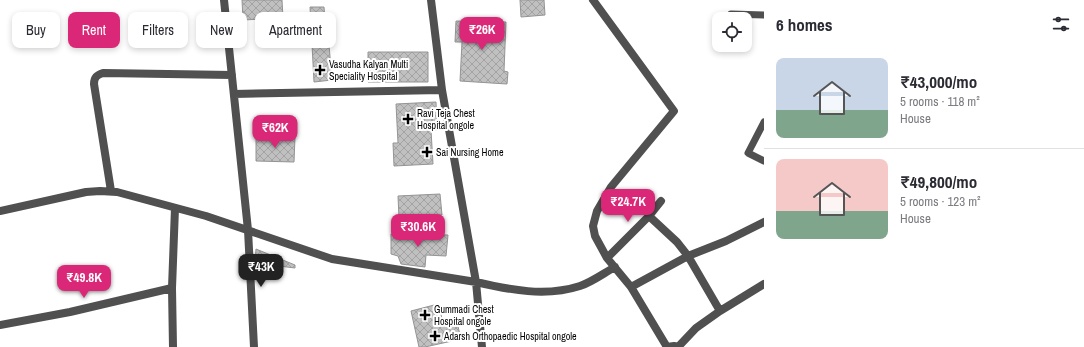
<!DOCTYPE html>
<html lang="en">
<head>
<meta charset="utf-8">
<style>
  :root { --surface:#fff; --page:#f7f7f7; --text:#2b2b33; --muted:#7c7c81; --line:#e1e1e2; --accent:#db2777 }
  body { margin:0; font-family:"Archivo Narrow",sans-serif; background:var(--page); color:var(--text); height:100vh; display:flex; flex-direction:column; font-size:15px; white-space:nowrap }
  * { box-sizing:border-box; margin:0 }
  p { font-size:13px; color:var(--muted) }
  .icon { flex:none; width:22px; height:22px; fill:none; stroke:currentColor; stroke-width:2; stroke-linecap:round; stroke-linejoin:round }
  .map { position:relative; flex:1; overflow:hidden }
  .details { display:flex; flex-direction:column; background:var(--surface); width:320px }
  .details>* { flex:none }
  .guide { position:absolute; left:12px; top:12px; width:380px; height:36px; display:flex; gap:8px }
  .fabs { position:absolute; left:712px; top:12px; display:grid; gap:8px }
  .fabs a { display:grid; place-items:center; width:40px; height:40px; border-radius:8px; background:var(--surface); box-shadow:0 2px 6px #0003; font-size:20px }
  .price { position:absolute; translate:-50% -34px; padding:0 9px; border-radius:8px; background:var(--accent); color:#fff; font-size:13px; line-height:26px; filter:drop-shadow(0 1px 2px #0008) }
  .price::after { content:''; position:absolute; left:50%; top:24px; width:12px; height:9px; margin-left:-6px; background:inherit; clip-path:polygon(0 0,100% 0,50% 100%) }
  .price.active { background:#222; color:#fff }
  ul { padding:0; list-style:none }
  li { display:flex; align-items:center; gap:12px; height:100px; padding:0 12px }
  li+li { border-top:1px solid var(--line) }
  li span { display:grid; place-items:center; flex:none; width:112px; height:80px; border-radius:8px; color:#555 }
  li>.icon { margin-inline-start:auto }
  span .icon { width:48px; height:48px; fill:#fffc; stroke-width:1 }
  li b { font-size:17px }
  h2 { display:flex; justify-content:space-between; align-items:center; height:48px; padding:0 12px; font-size:17px }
  .pill { padding:0 14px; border-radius:8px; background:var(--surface); box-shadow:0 2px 6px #0003; font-size:14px; line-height:36px }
  .pill.active { background:var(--accent); color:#fff }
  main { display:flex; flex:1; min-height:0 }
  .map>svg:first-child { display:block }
  .building { fill:url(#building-cross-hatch); stroke:#949494 }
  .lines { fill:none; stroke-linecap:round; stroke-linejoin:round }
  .service { stroke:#505050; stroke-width:7 }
  .minor { stroke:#505050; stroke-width:8 }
  .tertiary { stroke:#505050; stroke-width:8 }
  .poi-dot { fill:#000; stroke:#fff; stroke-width:1.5 }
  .labels { text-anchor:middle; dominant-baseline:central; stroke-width:4; stroke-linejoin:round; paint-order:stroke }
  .poi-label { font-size:10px; fill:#000; stroke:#fff; text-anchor:start }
</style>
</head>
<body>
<main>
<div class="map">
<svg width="764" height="347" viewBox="0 0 764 347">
  <defs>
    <pattern id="building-cross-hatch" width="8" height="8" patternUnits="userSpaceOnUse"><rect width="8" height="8" fill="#c0c0c0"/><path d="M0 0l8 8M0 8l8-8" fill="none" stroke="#a3a3a3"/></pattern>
  </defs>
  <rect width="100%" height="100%" fill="#fff"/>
  <path class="building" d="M242 0H282L283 18 243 20Z
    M520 0H544L545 15 521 17Z
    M310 7H324L326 33H328L332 80 314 82Z
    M456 21 506 22 504 71 508 72 507 84 460 81 462 42H455Z
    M368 52H428V82H368Z
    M436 102 437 130H431L433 164 394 166 393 143H398L396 104Z
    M256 136 295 137 294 162 256 161Z
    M440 194 442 215 399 218 398 196Z
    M391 234 448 235 446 256 426 255 425 267 401 264 398 256 391 254Z
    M256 249 295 265V268L255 263Z
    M438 304 443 322 456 318 461 339 425 347H419L411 311Z"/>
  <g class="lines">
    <path class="service" d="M731 14 764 15
      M764 122 748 153 764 161"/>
    <path class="minor" d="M224 0 248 230 254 347
      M431 0 442 90 476 282C510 290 546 297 580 286 592 282 604 273 615 267
      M593 0 674 111 611 187 597 211 593 226 595 236 607 258 631 287 667 347
      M234 94 442 90
      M111 191 94 84C94 77 97 75 103 73L232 75
      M0 211 86 192 100 191 117 192 206 216 332 259 476 282 482 347
      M649 216 677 242 688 256 720 311
      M607 258 649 216 661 201
      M631 287 688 256 726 241 764 222
      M0 325 70 312 172 288
      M173 347 172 288 175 208
      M678 347 696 328 720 311 764 284"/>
    <path class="tertiary" d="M667 347 674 346 678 347"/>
  </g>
  <g class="poi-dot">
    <path d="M318 64h4v4h4v4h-4v4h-4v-4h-4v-4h4z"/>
    <path d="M406 113h4v4h4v4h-4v4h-4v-4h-4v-4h4z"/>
    <path d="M425 146h4v4h4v4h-4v4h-4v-4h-4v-4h4z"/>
    <path d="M423 309h4v4h4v4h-4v4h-4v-4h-4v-4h4z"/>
    <path d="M433 330h4v4h4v4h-4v4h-4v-4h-4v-4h4z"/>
  </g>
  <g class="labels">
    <g class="poi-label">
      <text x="329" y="64">Vasudha Kalyan Multi<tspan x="329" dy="12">Speciality Hospital</tspan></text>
      <text x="417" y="113">Ravi Teja Chest<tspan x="417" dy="12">Hospital ongole</tspan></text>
      <text x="436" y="152">Sai Nursing Home</text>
      <text x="434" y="309">Gummadi Chest<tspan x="434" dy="12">Hospital ongole</tspan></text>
      <text x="444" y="336">Adarsh Orthopaedic Hospital ongole</text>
    </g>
  </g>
</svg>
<div class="fabs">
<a><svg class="icon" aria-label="locate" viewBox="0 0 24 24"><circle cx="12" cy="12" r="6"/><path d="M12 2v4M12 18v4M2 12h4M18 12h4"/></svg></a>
</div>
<b class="price" style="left:482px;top:51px">₹26K</b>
<b class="price" style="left:275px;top:149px">₹62K</b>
<b class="price" style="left:628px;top:223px">₹24.7K</b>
<b class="price" style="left:418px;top:248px">₹30.6K</b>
<b class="price active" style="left:261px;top:288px">₹43K</b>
<b class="price" style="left:84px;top:299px">₹49.8K</b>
<div class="guide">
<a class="pill">Buy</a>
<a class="pill active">Rent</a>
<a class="pill">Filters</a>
<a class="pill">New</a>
<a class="pill">Apartment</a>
</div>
</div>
<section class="details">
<h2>6 homes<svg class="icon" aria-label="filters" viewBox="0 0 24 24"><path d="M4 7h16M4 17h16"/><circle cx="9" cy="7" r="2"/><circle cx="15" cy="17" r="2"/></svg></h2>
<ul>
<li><span style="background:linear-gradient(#c9d6e8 65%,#7fa58c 0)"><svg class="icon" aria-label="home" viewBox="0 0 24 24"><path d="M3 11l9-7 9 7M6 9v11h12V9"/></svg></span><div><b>₹43,000/mo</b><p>5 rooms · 118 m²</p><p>House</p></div></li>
<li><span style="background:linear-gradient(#f6c9c9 65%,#7fa58c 0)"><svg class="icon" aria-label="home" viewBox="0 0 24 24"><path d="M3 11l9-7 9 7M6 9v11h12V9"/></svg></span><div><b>₹49,800/mo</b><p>5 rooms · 123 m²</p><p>House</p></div></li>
</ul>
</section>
</main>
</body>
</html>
